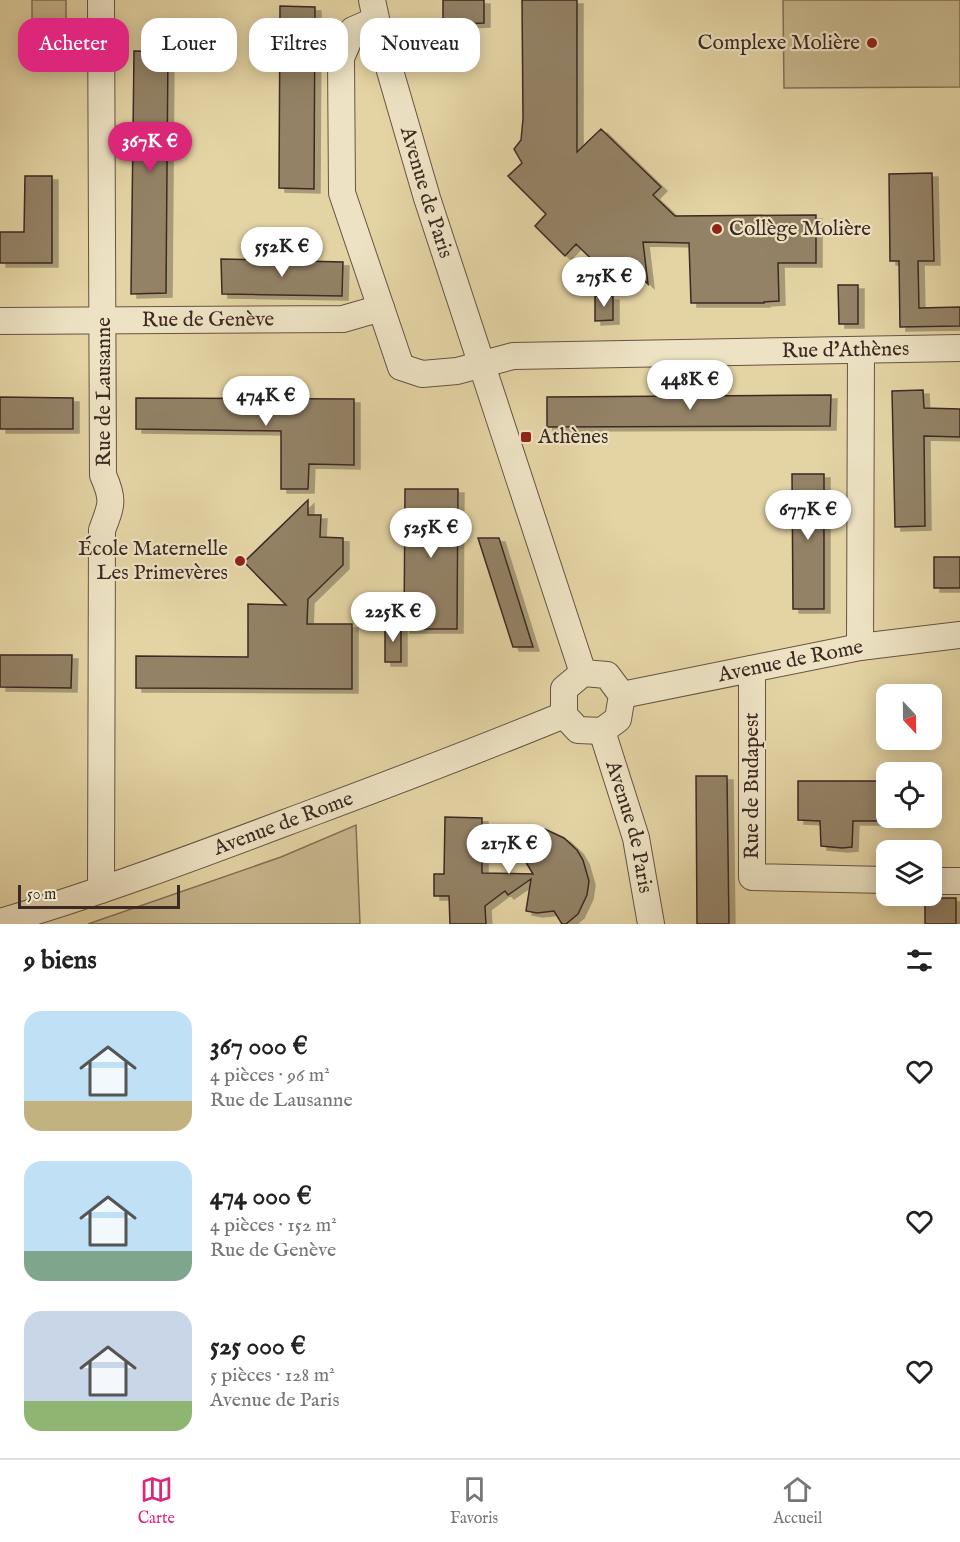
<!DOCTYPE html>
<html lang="fr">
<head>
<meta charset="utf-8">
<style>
  :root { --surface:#fff; --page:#f2f2f2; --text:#222; --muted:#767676; --line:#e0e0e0; --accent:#db2777 }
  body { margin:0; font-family:"IM FELL English",serif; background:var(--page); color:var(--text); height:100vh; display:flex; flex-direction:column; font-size:22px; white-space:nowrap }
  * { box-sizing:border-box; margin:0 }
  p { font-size:20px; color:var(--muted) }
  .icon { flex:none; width:33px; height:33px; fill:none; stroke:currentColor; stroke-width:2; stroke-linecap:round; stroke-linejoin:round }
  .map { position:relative; height:924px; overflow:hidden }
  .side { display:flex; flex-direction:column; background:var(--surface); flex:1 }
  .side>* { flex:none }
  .hud { position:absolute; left:18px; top:18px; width:600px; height:54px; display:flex; gap:12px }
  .needle { width:39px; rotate:158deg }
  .fabs { position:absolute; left:876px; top:684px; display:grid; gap:12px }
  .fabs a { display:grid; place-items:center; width:66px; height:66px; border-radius:12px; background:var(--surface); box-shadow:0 3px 15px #0003; font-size:30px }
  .scale { position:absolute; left:18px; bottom:15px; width:162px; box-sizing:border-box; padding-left:6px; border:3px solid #3c2923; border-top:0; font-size:16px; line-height:21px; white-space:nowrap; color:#3c2923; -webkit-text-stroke:4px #ede3c4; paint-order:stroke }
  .price { position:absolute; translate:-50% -51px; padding:0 14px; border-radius:21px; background:#fff; color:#222; font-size:20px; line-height:39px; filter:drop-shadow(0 2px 3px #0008) }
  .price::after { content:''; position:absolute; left:50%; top:36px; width:18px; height:14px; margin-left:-9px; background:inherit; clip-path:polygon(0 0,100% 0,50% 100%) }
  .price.current { background:var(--accent); color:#fff }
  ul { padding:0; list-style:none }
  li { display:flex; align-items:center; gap:18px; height:150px; padding:0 24px }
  li span { display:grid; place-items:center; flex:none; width:168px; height:120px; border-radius:18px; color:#555 }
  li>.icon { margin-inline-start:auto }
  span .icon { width:72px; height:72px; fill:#fffc; stroke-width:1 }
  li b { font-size:26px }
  h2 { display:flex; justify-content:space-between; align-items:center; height:72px; padding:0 24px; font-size:26px }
  .pill { padding:0 21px; border-radius:18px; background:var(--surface); box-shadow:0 3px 15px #0003; font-size:21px; line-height:54px }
  .pill.current { background:var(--accent); color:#fff }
  .tabs { display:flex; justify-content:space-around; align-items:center; height:84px; border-top:2px solid var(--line); background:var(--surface); font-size:16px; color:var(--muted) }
  .tabs a { display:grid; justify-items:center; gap:3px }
  .tabs .current { color:var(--accent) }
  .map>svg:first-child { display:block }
  .green { fill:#c7b78e; stroke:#827058; stroke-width:1.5 }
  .building { fill:#938266; stroke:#3c2923; stroke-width:1.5; filter:url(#shadow) }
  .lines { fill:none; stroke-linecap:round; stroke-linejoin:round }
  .minor-casing { stroke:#665443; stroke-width:28 }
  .minor { stroke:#ede3c4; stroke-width:26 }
  .poi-dot { fill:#8f2418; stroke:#ede3c4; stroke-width:2 }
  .labels { text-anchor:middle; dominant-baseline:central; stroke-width:4.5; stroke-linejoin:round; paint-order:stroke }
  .poi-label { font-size:21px; fill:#3c2923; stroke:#ede3c4; text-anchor:end }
  .street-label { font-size:21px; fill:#3c2923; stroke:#ede3c4 }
</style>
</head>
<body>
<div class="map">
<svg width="960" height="924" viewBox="0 0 960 924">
  <defs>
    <filter id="shadow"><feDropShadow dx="6" dy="4" stdDeviation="0" flood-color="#0004"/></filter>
  </defs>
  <rect width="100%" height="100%" fill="#e4d4a4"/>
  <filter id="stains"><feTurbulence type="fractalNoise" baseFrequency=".00333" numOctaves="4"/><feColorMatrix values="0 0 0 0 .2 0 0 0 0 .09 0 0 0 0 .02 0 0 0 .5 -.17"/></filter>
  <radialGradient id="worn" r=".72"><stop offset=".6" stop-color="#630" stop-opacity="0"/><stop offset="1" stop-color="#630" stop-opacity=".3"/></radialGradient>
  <path class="green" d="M32 0H66V31L62 38H36L32 31Z
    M783 0H960V87L784 88Z
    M356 825 360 924H88L281 857Z"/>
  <path class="building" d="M443 0H484V23L443 25Z
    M522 0H577V152L601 129 661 187 653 195 675 216 816 215V263H778L779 301 764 302V303H691L689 243 643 242 648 284 630 267 615 282 576 244 565 256 535 226 546 214 508 176 522 163 514 149 521 140 523 119Z
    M280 6 315 7 314 189 279 188Z
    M134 51 168 52 166 293 131 294Z
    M932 173 934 261H918L919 308 960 307V326L900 327 899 261H890L889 174Z
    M25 176H52V263H0V232H24Z
    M221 259 343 262 342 296 222 294Z
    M838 285H858V324H839Z
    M595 296H613V320L595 321Z
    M923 390 924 408 960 409V437L924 436 925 526 895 527 892 391Z
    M831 395 830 426 547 427V397Z
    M0 397 73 398V429H0Z
    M136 398 354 399V465L309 464 308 489H281V431L136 429Z
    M792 474H824V609H793Z
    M405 489H458L457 629H404Z
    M308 500V515H321L320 537 343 538V565L308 599 307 624H352V689L136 688V656L248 657V604L286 605 244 562Z
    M478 538H499L533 647H513Z
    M934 557H960V588H934Z
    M385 624H401V662H385Z
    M0 655H72L71 688 0 687Z
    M696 776H727L729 924H697Z
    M798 781H886V821H853L852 847 842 848 821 846 820 821 798 820Z
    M445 817 482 818V873L533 874 515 844 542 841 545 829 564 838 577 850 583 860 589 881 587 895 578 914 566 924H562L554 911 537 913 526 911 531 879 508 895 505 891 485 906 486 924H450L449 896H434V874H444Z
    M925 898H956V924H925Z"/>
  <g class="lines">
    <defs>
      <g id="minor">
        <path id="s1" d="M372 0 379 33 427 198 583 673"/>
        <path id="s2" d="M376 20 353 30 341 58 342 193 401 367 422 374 457 371 513 356 960 348"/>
        <path id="s3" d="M0 321 343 319 381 308"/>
        <path d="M860 647 861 350"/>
        <path d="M752 669V877L886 880"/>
        <path d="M583 673 607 675 622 695 618 719 602 731 578 730 564 715V689Z"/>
        <path id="s4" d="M622 695 860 647 960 635"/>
        <path id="s5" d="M602 731 636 838 651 924"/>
        <path d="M932 881H960"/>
        <path d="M101 890 102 530C112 504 114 500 103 475L101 0"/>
        <path id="s6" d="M0 922C106 891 210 851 314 812 397 781 481 749 564 715"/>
      </g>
    </defs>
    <use href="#minor" class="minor-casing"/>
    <use href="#minor" class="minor"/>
  </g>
  <g class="poi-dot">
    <circle cx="872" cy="43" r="6"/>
    <circle cx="717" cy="229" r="6"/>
    <rect x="520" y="431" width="12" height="12" rx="3"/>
    <circle cx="240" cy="561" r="6"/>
  </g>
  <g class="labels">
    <g class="poi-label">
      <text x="860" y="43">Complexe Molière</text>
      <text x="729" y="229" text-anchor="start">Collège Molière</text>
      <text x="538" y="437" text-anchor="start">Athènes</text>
      <text x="228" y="549">École Maternelle<tspan x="228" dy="24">Les Primevères</tspan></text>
    </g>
    <g class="street-label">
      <text stroke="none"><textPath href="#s1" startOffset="200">Avenue de Paris</textPath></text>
      <text stroke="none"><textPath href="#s3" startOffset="208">Rue de Genève</textPath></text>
      <text stroke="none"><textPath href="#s2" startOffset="822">Rue d'Athènes</textPath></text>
      <text transform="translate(104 392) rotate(-90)">Rue de Lausanne</text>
      <text stroke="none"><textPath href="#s4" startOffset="172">Avenue de Rome</textPath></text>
      <text transform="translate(752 786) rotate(-90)">Rue de Budapest</text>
      <text stroke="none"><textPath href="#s6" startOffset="300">Avenue de Rome</textPath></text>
      <text stroke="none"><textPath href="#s5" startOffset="100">Avenue de Paris</textPath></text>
    </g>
  </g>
  <rect width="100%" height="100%" filter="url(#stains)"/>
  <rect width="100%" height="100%" fill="url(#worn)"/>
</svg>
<div class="fabs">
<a><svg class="needle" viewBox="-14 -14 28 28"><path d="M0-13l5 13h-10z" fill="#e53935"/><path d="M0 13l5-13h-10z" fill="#767676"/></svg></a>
<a><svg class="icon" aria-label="locate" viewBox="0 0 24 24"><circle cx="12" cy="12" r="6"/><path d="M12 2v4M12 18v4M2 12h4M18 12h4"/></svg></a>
<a><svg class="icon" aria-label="layers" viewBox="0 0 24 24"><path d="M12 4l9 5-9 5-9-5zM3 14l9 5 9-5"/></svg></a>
</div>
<div class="scale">50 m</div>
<b class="price current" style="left:150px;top:173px">367K €</b>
<b class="price" style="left:282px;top:278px">552K €</b>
<b class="price" style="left:604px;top:308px">275K €</b>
<b class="price" style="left:690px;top:411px">448K €</b>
<b class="price" style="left:266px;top:427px">474K €</b>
<b class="price" style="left:808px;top:541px">677K €</b>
<b class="price" style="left:431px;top:559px">525K €</b>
<b class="price" style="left:393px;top:643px">225K €</b>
<b class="price" style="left:509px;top:875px">217K €</b>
<div class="hud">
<a class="pill current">Acheter</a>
<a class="pill">Louer</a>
<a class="pill">Filtres</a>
<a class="pill">Nouveau</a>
</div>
</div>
<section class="side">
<h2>9 biens<svg class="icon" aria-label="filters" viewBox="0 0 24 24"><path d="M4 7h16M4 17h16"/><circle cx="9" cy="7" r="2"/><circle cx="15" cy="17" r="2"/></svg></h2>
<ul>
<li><span style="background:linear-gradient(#bfe0f5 75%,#c2b280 0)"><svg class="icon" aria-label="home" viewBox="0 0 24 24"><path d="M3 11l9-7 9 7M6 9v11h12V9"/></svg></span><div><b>367 000 €</b><p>4 pièces · 96 m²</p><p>Rue de Lausanne</p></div><svg class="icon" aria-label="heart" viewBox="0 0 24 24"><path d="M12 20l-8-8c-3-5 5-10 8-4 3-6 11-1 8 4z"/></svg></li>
<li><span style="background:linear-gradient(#bfe0f5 75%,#7fa58c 0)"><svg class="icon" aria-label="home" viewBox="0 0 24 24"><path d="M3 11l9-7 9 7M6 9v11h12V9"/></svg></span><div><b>474 000 €</b><p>4 pièces · 152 m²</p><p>Rue de Genève</p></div><svg class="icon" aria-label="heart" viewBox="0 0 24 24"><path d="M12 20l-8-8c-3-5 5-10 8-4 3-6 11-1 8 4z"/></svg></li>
<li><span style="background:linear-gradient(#c9d6e8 75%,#8fb573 0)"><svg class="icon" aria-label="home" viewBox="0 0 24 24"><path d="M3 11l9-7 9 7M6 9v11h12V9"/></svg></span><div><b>525 000 €</b><p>5 pièces · 128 m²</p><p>Avenue de Paris</p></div><svg class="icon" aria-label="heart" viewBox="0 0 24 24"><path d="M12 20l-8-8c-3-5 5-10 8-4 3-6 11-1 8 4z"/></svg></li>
</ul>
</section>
<nav class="tabs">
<a class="current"><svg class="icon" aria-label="map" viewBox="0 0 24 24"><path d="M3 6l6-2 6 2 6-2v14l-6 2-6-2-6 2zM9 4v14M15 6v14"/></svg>Carte</a>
<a><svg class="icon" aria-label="saved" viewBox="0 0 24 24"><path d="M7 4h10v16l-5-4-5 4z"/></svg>Favoris</a>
<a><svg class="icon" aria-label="home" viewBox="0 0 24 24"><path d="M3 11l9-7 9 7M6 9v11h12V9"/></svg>Accueil</a>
</nav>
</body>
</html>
